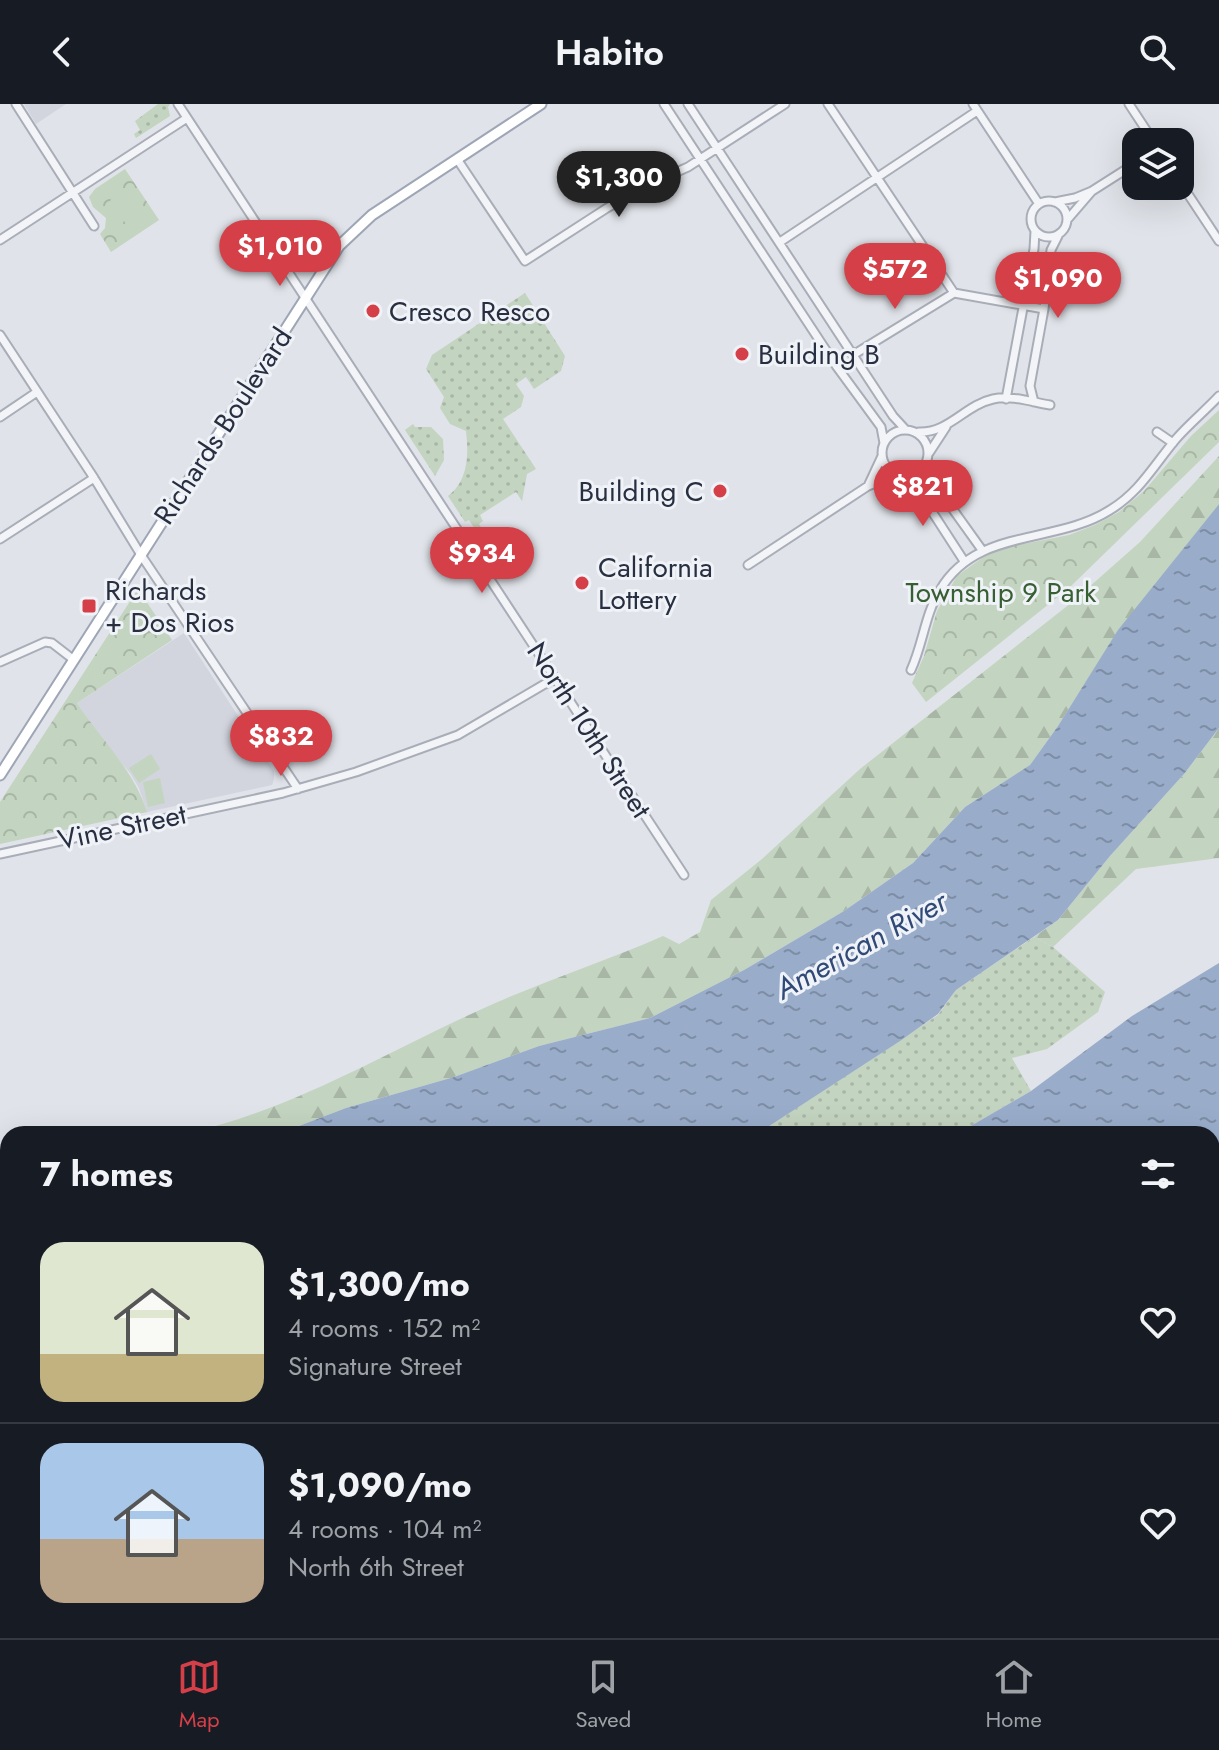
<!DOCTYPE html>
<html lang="en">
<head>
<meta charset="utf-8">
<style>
  :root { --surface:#171b24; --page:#242831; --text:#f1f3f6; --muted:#9ea1a6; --line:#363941; --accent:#d43f48 }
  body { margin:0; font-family:Jost,sans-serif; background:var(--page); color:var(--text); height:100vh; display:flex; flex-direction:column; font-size:30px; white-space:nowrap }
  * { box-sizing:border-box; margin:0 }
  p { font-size:26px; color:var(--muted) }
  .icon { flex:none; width:44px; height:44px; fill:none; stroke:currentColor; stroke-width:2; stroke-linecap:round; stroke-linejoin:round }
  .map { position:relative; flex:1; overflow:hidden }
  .sheet { position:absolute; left:0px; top:1022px; width:1220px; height:512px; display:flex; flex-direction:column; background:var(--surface); border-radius:24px 24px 0 0; box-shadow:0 8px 32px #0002 }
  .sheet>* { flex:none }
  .controls { position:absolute; left:1122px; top:24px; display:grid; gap:16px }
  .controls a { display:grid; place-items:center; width:72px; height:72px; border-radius:16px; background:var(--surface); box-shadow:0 8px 32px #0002; font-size:40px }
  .price { position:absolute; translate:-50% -68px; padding:0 18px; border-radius:28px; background:var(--accent); color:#fff; font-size:26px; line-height:52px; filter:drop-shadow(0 2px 4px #0008) }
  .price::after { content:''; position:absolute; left:50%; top:48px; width:24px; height:18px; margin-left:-12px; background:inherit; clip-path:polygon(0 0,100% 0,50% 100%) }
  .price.current { background:#222; color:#fff }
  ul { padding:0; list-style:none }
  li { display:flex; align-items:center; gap:24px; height:200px; padding:0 40px }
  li+li { border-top:2px solid var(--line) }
  li span { display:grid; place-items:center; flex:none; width:224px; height:160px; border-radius:24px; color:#555 }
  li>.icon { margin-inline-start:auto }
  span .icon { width:96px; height:96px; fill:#fffc; stroke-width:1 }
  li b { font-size:34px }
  h2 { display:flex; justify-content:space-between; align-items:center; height:96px; padding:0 40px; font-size:34px }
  header { display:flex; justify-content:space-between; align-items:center; height:104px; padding:0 40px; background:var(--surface); font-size:36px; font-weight:600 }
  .menu { display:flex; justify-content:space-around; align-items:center; height:112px; border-top:2px solid var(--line); background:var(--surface); font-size:22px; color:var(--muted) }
  .menu a { display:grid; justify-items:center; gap:4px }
  .menu .current { color:var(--accent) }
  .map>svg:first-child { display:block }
  .built { fill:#d2d5de }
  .grass { fill:url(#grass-dots) }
  .forest { fill:url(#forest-firs) }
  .park { fill:url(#park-crowns) }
  .pitch { fill:#c3d4c0 }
  .water { fill:url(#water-ripples) }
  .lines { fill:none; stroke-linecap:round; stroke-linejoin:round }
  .canal { stroke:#99adcb; stroke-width:8 }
  .minor-casing { stroke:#a9adb7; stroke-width:11 }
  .major-casing { stroke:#9ea6b6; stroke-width:13 }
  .minor { stroke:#f3f4f7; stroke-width:7 }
  .major { stroke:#fff; stroke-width:9 }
  .poi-dot { fill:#d43f48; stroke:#eff2f7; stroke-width:3 }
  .labels { text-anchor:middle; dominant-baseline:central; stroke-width:6; stroke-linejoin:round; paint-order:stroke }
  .poi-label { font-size:28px; fill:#282f41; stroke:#eff2f7; text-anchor:start }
  .street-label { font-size:28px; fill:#282f41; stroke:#eff2f7 }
  .park-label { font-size:28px; fill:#385e34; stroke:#eff2f7 }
  .water-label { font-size:30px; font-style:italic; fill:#304977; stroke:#eff2f7 }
</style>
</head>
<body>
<header><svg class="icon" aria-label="back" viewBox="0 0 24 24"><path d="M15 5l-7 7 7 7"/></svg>Habito<svg class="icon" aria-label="search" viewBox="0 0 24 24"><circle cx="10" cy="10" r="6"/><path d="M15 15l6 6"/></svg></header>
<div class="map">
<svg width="1219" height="1534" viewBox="0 0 1219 1534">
  <defs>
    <pattern id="grass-dots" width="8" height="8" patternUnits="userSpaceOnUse" patternTransform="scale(2)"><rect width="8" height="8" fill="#c3d4c0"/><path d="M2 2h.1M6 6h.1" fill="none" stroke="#a8b6a6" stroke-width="1.8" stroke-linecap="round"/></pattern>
    <pattern id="forest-firs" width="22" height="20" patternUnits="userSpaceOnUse" patternTransform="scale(2)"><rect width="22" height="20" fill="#c3d4c0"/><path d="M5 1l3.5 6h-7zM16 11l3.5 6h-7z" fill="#a8b6a6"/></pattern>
    <pattern id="park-crowns" width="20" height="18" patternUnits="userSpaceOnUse" patternTransform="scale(2)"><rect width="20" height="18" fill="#c3d4c0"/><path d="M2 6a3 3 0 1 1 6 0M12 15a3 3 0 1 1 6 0" fill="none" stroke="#a8b6a6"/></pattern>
    <pattern id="water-ripples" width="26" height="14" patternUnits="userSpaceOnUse" patternTransform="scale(2)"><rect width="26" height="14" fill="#99adcb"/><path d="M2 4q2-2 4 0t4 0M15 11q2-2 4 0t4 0" fill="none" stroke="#7d8da6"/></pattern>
  </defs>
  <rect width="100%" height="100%" fill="#e0e3e9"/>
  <path class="built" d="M24 0H66L36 20Z
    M184 529 274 667V675L272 681 147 708 139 684 130 669 100 634 77 599Z"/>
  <path class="grass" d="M158 0H170L168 3 170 12 136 34 134 30 140 26 135 17Z
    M525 189 565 252 561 267 534 285 526 273 516 280 524 292 521 303 503 315 536 365 527 370 522 397 516 388 480 411 483 417 479 420 498 451 493 453 469 416 465 418 448 392C468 377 469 351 466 327L450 320 440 304 444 293 426 265 432 251Z
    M413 320 415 323H431L443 335 444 356 435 372 405 326Z
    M1034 833 1053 843 1105 888 1098 908 1047 945 1012 954 1031 987 957 1030H757L938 911 956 886Z
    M1219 1211V1388L1212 1393V1214Z
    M0 1510H8V1526H1063L1048 1534H0Z"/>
  <path class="forest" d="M1219 352V400L1119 526 1058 622 1030 661 965 703 913 759 844 807 744 866 650 914 539 942 454 973 346 1004 278 1030H183C289 1008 384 949 482 905 541 878 604 858 663 832L679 840 700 828 711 796 762 755 860 665 1071 499 1140 438Z
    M1219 624V754L1136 765 1053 843 1034 833 1058 816 1110 752 1184 670Z
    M0 1204H8V1510H0Z
    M1219 1388V1534H1048L1063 1526H1212V1393Z"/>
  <path class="park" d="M125 65 159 116 111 148 100 130 105 124 106 114 93 103 89 93 95 85Z
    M1219 306V338L1069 484 926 598 912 579 924 552 937 507 957 472 993 446 1069 431 1095 421 1119 408 1144 387 1191 332Z
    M138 485 172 536 77 599C101 636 134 666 147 708L0 740V698Z"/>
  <path class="pitch" d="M128 84 148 115 130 126 110 96Z
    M151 650 160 665 139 679 129 664Z
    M160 674 165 699 148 703 143 678Z"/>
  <path class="water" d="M1219 400V624L1184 670 1110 752 1058 816 956 886 938 910 900 937 757 1030H278L346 1004 454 973 539 942 650 914 744 866 844 807 913 759 965 703 1030 661 1058 622 1118 526Z
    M1219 859V1211L1212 1214V1030H957L1031 987 1132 912Z
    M0 1049H8V1204H0Z"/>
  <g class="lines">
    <path class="canal" d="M1212 1491 1219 1487
      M1131 1534 1146 1526"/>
    <defs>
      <path id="minor" d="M16 0 94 122
        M178 0 684 771
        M664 0 837 263 881 323 884 339
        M688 0 893 312 905 325
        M828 0 954 189
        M973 0 1039 100
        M1129 0 1154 38
        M457 55 525 157 607 104 645 82 688 63 785 0
        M1180 78 1219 137
        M1092 87 1136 59
        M1031 115a18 18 0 1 1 36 0a18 18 0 1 1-36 0Z
        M1055 98 1075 94 1092 87 1067 116
        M0 136 187 14
        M780 138 977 7
        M0 231 94 374 141 451 298 685
        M853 251 954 189 1044 205
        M1006 295 1034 145 1035 127
        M1034 298 1030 282 1044 205 1051 146 1059 130
        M0 313 37 288
        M882 349a23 23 0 1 1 46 0a23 23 0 1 1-46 0Z
        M919 328C949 329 965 301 993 295 1011 291 1032 298 1050 301
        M1157 328 1173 339
        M929 349 946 323
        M926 360 929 372 982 446
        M903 372 920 389 964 457
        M868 382 882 352
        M0 435 94 374
        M748 461 868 382 897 371
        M0 558 45 538 52 539 74 556
        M911 566C923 540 925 510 940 486 977 423 1055 441 1110 406 1140 388 1154 361 1176 335 1189 320 1205 307 1219 292
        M0 750 283 689 356 668 458 631 555 574"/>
      <path id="major" d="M281 157 306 159 329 143 339 142
        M0 671 339 142 372 111 541 0
        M0 1525 27 1534"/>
    </defs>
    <use href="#minor" class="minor-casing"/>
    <use href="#major" class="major-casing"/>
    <use href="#minor" class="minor"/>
    <use href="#major" class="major"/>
  </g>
  <g class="poi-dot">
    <circle cx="373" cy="207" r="8"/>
    <circle cx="742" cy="250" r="8"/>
    <circle cx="720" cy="387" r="8"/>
    <circle cx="582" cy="479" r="8"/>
    <rect x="81" y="494" width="16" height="16" rx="4"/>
  </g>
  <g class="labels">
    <g class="poi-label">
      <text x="389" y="207">Cresco Resco</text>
      <text x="758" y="250">Building B</text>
      <text x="704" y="387" text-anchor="end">Building C</text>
      <text x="598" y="463">California<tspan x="598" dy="32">Lottery</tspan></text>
      <text x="105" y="486">Richards<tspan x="105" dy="32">+ Dos Rios</tspan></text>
    </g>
    <g class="street-label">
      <text transform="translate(223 322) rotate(-57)">Richards Boulevard</text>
      <text transform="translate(589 626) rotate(57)">North 10th Street</text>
      <text transform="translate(122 723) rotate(-12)">Vine Street</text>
    </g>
    <g class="park-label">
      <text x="1001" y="488">Township 9 Park</text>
    </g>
    <g class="water-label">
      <text transform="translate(861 841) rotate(-29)">American River</text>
    </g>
  </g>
</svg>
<div class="controls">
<a><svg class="icon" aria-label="layers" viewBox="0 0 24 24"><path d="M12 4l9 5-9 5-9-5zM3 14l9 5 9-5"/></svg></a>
</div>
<b class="price current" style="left:619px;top:115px">$1,300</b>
<b class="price" style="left:280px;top:184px">$1,010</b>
<b class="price" style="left:895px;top:207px">$572</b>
<b class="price" style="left:1058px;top:216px">$1,090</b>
<b class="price" style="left:923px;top:424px">$821</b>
<b class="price" style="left:482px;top:491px">$934</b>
<b class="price" style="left:281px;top:674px">$832</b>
<section class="sheet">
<h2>7 homes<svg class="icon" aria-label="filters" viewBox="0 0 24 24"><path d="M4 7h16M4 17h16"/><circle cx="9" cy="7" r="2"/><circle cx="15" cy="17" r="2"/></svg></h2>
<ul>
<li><span style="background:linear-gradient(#dfe7d0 70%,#c2b280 0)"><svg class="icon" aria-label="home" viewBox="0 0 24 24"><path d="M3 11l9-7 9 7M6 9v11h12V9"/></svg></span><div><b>$1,300/mo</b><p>4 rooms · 152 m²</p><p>Signature Street</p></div><svg class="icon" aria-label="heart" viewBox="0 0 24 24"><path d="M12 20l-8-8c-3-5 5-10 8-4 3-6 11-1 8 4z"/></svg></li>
<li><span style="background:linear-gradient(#a9c7e8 60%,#b9a48a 0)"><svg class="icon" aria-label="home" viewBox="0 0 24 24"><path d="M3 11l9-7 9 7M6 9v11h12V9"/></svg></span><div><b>$1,090/mo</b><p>4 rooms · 104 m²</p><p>North 6th Street</p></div><svg class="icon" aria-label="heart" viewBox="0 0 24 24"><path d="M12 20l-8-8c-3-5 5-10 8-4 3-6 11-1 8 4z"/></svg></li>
</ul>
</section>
</div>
<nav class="menu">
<a class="current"><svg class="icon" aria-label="map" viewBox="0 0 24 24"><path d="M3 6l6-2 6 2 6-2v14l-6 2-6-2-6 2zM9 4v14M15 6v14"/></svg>Map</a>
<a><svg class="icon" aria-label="saved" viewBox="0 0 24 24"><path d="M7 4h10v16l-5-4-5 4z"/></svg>Saved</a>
<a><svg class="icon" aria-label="home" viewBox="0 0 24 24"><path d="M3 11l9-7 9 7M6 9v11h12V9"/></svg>Home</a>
</nav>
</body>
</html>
